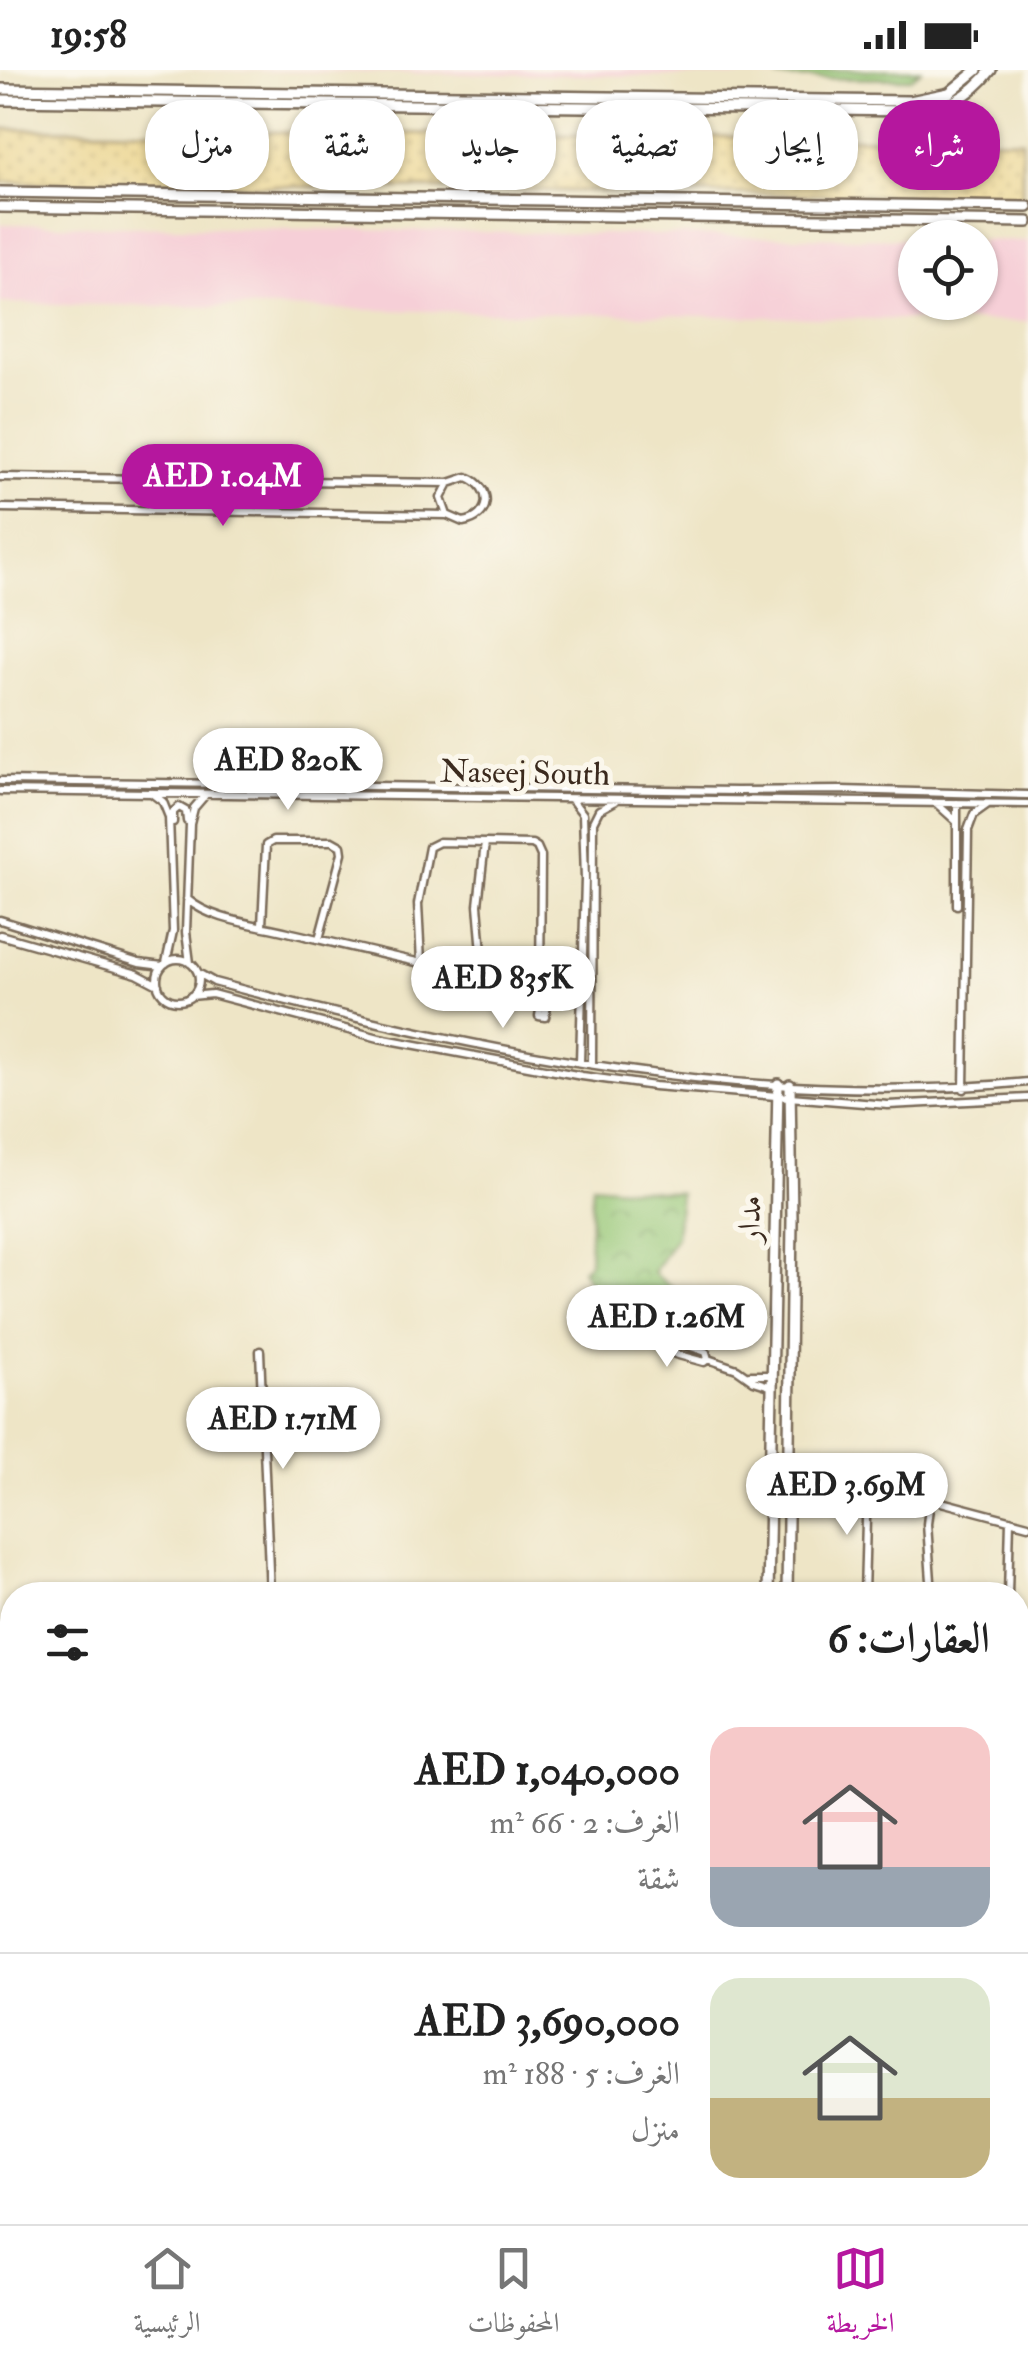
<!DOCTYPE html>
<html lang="ar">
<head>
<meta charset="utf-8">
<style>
  :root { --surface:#fff; --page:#f6f6f6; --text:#222; --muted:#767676; --line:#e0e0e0; --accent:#b5179e }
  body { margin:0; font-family:"IM FELL Double Pica",Amiri,serif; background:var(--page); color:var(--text); direction:rtl; height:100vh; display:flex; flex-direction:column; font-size:38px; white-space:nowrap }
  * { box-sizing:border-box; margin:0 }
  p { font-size:32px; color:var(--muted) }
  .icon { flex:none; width:55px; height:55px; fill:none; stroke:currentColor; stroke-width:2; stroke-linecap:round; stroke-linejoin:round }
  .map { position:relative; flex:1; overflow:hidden; direction:ltr }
  .side { position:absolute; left:0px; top:1512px; width:1030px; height:642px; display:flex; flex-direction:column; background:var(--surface); border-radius:40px 40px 0 0; box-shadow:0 2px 8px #0004; direction:rtl }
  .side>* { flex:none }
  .banner { position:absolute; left:30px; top:30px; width:970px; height:90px; direction:rtl; display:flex; gap:20px }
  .controls { position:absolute; left:898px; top:150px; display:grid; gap:20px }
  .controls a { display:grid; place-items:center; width:100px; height:100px; border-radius:50%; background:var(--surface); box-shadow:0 2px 8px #0004; font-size:50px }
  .price { position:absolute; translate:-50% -85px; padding:0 22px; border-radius:35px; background:#fff; color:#222; font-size:32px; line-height:65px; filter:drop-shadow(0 2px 5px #0008) }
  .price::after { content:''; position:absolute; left:50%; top:60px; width:30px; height:22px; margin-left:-15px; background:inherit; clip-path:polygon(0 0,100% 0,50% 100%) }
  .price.current { background:var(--accent); color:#fff }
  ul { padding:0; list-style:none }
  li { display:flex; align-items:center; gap:30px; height:250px; padding:0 40px }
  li+li { border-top:2px solid var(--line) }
  li span { display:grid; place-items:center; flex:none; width:280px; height:200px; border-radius:30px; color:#555 }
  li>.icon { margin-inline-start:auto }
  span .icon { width:120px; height:120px; fill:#fffc; stroke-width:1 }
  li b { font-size:42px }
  h2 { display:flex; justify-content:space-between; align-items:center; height:120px; padding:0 40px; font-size:42px }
  .chip { padding:0 35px; border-radius:40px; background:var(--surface); box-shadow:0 2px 8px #0004; font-size:35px; line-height:90px }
  .chip.current { background:var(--accent); color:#fff }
  .status { display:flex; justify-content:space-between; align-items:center; height:70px; padding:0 50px; background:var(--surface); direction:ltr }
  .status svg { height:28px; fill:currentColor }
  .dock { display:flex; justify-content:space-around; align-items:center; height:140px; border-top:2px solid var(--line); background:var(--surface); font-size:28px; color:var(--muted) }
  .dock a { display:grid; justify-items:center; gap:5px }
  .dock .current { color:var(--accent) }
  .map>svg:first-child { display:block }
  .built { fill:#f6cfd7 }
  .green { fill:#98c878; stroke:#6a794b; stroke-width:2.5 }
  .sand { fill:url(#sand-dots); stroke:#94825e; stroke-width:2.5 }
  .park { fill:url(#park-crowns); stroke:#6a794b; stroke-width:2.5 }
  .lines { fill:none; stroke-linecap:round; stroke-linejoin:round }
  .minor-casing { stroke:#7a6b59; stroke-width:11 }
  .tertiary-casing { stroke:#7a6b59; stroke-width:14 }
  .minor { stroke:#fff; stroke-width:6 }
  .tertiary { stroke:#fff; stroke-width:9 }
  .labels { text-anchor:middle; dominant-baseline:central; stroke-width:10; stroke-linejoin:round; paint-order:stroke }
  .street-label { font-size:32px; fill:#3b2a1e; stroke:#fbf7ec }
</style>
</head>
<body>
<div class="status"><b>19:58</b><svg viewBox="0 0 49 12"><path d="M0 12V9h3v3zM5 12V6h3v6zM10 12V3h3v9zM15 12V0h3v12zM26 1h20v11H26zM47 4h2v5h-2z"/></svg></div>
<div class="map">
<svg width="1028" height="2154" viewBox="0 0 1028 2154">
  <defs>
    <pattern id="sand-dots" width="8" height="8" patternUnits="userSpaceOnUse" patternTransform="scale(2.5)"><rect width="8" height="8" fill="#eeda9e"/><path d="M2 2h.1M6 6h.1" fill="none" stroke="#cdbb88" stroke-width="1.8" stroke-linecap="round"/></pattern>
    <pattern id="park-crowns" width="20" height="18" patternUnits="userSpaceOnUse" patternTransform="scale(2.5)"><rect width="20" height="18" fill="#98c878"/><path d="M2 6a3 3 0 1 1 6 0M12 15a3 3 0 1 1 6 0" fill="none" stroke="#7da362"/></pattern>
  </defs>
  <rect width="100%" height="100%" fill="#fbf7ec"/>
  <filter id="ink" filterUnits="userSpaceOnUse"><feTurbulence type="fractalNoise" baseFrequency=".01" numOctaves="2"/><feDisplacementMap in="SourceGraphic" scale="20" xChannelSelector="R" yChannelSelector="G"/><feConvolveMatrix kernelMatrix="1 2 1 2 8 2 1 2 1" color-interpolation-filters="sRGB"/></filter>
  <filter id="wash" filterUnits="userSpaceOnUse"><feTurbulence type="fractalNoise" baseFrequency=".0048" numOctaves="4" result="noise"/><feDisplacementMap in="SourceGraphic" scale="40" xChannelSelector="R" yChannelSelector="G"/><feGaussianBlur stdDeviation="2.25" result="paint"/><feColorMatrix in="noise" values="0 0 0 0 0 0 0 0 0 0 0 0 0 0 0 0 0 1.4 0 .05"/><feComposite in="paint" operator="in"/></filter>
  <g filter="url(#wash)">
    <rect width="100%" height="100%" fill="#eee5c6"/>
    <path class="built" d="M166 0H921L910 9Z
      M0 154 915 169V232H980V170L1028 171V252L0 233Z"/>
    <path class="green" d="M779 0H921L910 9 778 8Z"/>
    <path class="sand" d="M0 59 1022 70V128L0 112Z"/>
    <path class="park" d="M592 1115 680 1123 676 1167 653 1203 674 1219 672 1225 706 1244 695 1281 612 1257 582 1199 589 1193Z"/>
  </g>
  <g filter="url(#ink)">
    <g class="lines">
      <defs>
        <path id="minor" d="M0 407 449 413 467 407C494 418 491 448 463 452L447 445 441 428 449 413
          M0 438 447 445
          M0 711 737 721 841 720 1028 725
          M0 721 1028 734
          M150 722 163 732 169 747 173 861 166 893
          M571 729 583 744 585 809 580 992
          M936 733 956 751
          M173 752V742L179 737 186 741 187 751
          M187 829C212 851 256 854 288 862 385 885 483 909 582 923
          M957 835V733
          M0 850 139 893 162 896
          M262 855 266 775 273 771H332L341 776 342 783 319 869
          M0 865 137 904 158 915
          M157 910a21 21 0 1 1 42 0a21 21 0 1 1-42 0Z
          M421 892 418 834 429 777 439 772 532 774 537 777 541 786 540 917
          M190 893 186 862 190 754 194 738 206 724
          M198 903 214 912C477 982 754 1039 1028 1012
          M484 906 478 835 485 773
          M544 918 539 946 545 947 550 919
          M191 926 212 924 379 968 582 1006 654 1016 888 1035 1028 1028
          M592 994 593 752 599 740 615 731
          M964 1019 968 760 974 744 988 734
          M641 1261 651 1268 674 1274
          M679 1273 706 1282 708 1289 704 1292 675 1284 673 1276Z
          M260 1281 270 1525
          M708 1289 737 1299 754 1311 773 1317
          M749 1305H773
          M791 1385 809 1397 1028 1455
          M930 1430 927 1454 932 1525
          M864 1525 867 1412
          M1008 1525 1010 1450
          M1018 1674H1028
          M1018 1740H1028
          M0 1804H12
          M1018 1817H1028
          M1018 1883H1028
          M1018 1951H1028
          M1018 1995H1028
          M0 2017 12 2018
          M1018 2094 1028 2103
          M1018 2134 1028 2122
          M276 2142 278 2154
          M525 2142V2154
          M973 2142 985 2154
          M28 2154V2142
          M263 2154 265 2142
          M814 2154V2142
          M879 2154 880 2142
          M1000 2154 1010 2142"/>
        <path id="tertiary" d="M0 19 910 31 949 23 977 0
          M0 30 911 41C945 40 970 27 991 0
          M0 122 1028 137
          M0 137 1028 152
          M768 1525 778 1014
          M787 1525 792 1150 790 1015
          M0 1619H12
          M0 1632H12
          M1018 1633H1028
          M1018 1645H1028
          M770 2142V2154"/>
      </defs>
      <use href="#minor" class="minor-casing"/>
      <use href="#tertiary" class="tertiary-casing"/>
      <use href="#minor" class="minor"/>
      <use href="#tertiary" class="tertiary"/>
    </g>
  </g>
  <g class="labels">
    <g class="street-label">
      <text transform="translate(525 703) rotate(1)">Naseej South</text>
      <text transform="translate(750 1149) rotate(-89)">مدار</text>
    </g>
  </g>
</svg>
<div class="controls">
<a><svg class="icon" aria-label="locate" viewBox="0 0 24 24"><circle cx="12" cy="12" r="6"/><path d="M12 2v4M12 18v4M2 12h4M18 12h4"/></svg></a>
</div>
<b class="price current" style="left:223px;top:459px">AED 1.04M</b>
<b class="price" style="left:288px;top:743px">AED 820K</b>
<b class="price" style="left:503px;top:961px">AED 835K</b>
<b class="price" style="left:667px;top:1300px">AED 1.26M</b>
<b class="price" style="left:283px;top:1402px">AED 1.71M</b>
<b class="price" style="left:847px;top:1468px">AED 3.69M</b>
<div class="banner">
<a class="chip current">شراء</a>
<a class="chip">إيجار</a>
<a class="chip">تصفية</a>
<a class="chip">جديد</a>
<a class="chip">شقة</a>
<a class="chip">منزل</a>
</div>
<section class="side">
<h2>العقارات: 6<svg class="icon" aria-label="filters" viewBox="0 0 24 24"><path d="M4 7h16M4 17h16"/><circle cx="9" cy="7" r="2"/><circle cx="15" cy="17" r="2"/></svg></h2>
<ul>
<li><span style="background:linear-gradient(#f6c9c9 70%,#9aa5b1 0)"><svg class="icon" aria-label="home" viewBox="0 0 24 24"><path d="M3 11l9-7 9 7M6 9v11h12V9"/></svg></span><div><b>AED 1,040,000</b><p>الغرف: 2 · 66 m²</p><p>شقة</p></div></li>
<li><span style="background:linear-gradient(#dfe7d0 60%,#c2b280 0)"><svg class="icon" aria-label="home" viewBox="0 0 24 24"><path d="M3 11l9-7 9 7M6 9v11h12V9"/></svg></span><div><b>AED 3,690,000</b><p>الغرف: 5 · 188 m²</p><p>منزل</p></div></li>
</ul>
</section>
</div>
<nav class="dock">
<a class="current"><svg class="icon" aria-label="map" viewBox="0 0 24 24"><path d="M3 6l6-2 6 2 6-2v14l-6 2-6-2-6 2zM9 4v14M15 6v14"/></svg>الخريطة</a>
<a><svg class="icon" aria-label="saved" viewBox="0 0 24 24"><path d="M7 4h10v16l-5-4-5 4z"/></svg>المحفوظات</a>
<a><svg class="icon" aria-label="home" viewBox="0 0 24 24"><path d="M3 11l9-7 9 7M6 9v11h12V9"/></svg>الرئيسية</a>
</nav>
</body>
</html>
